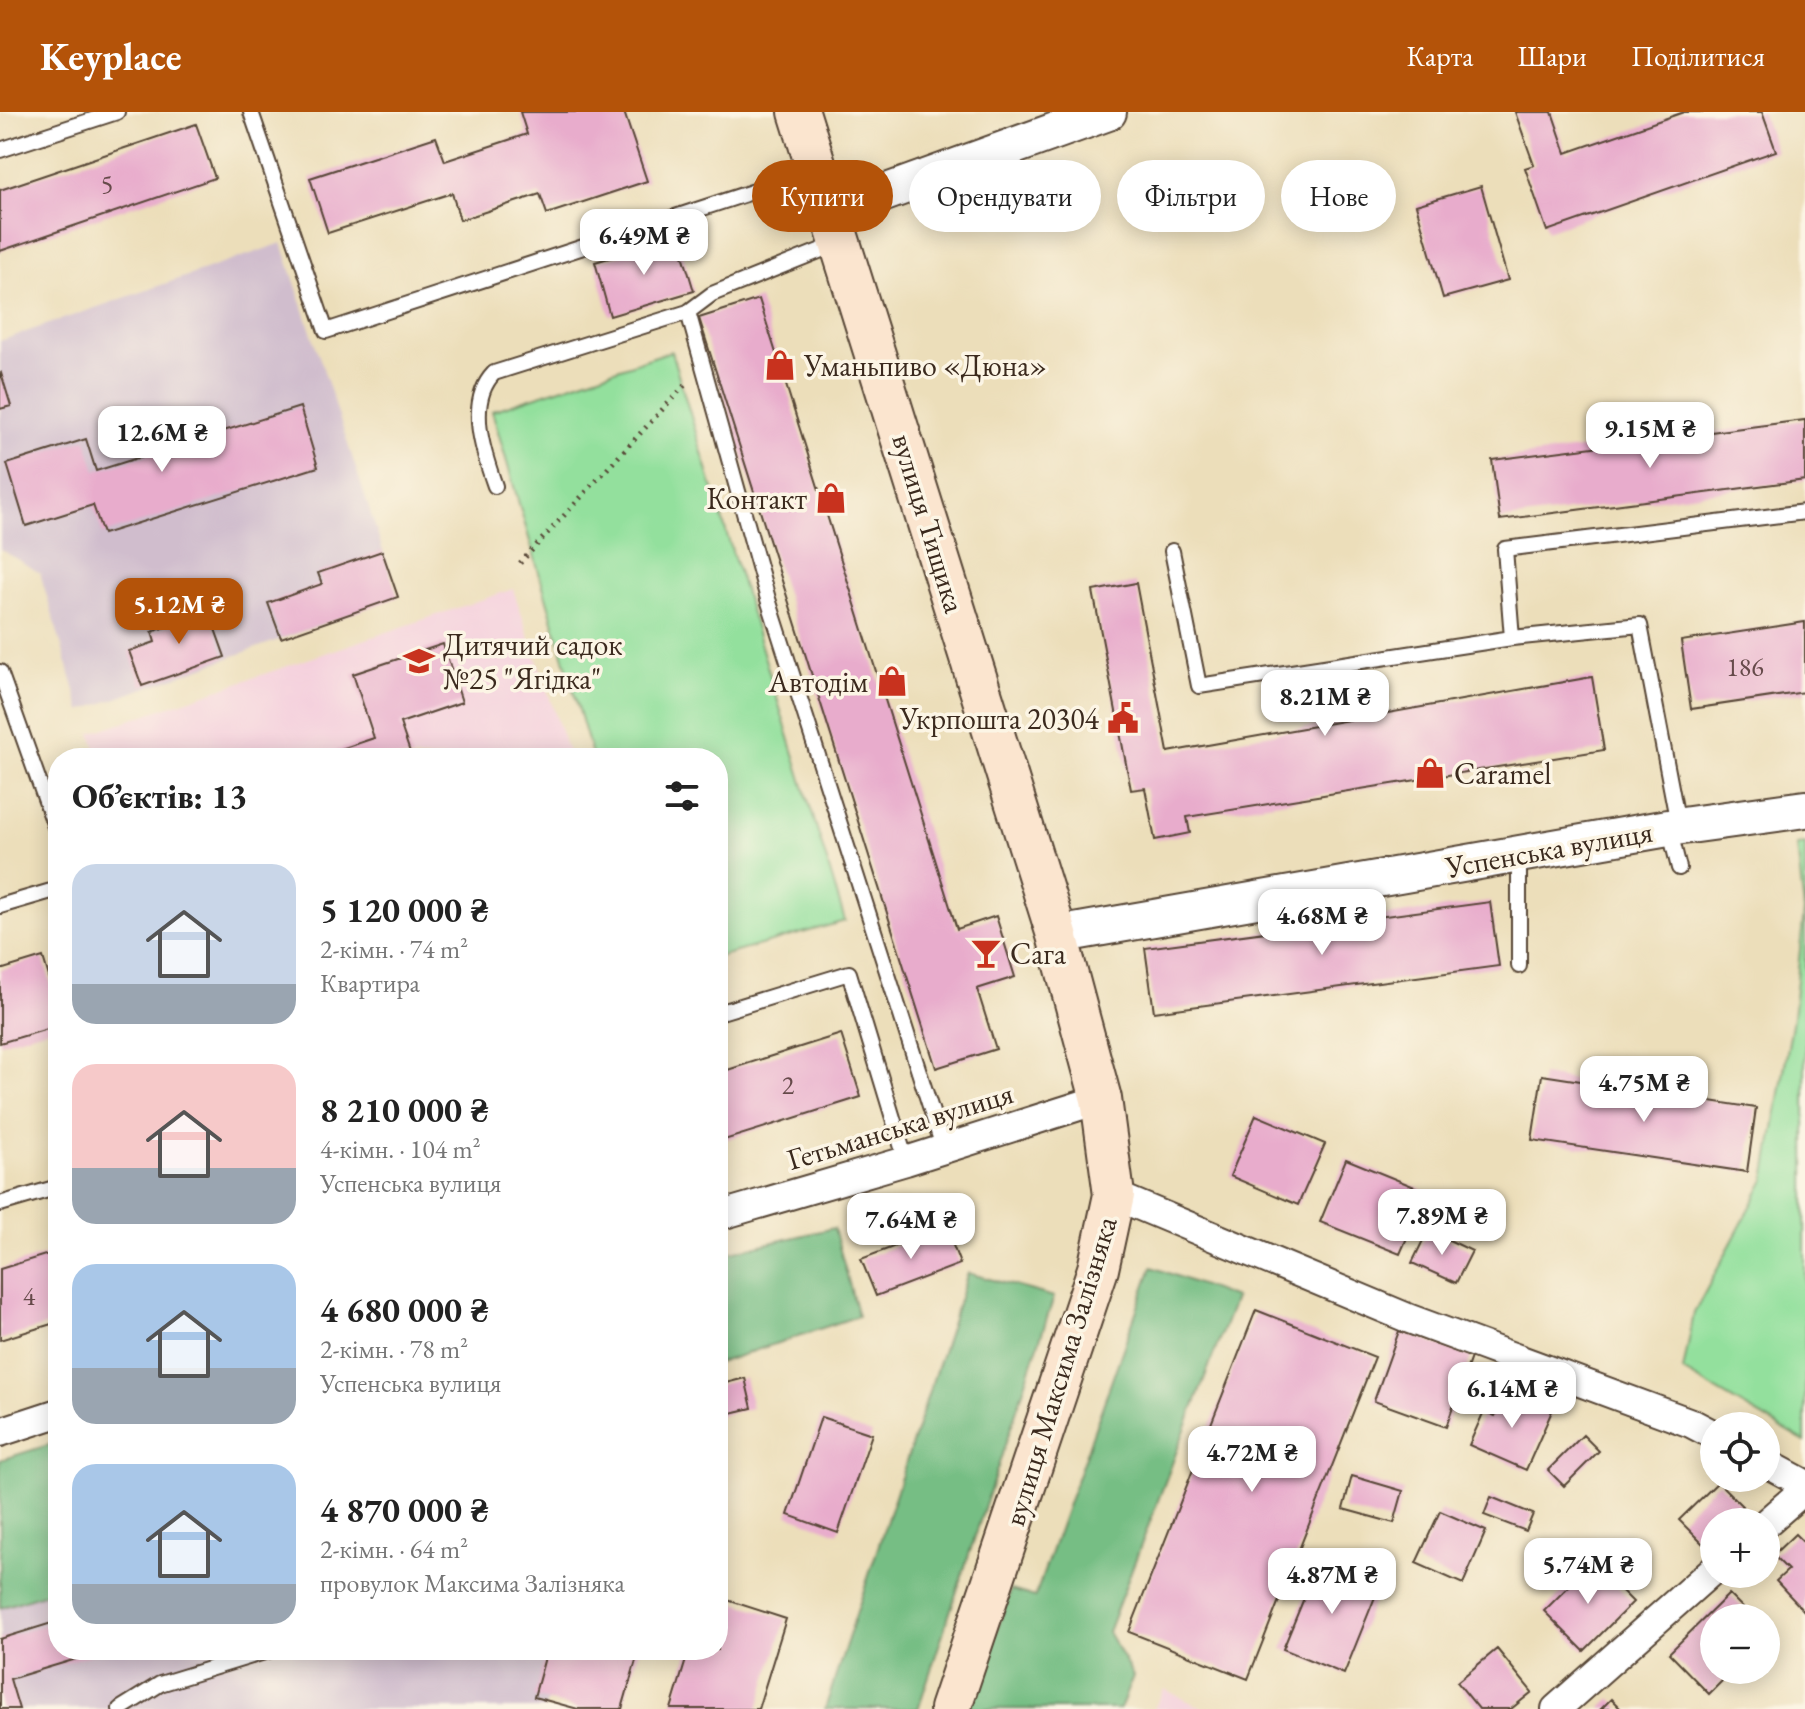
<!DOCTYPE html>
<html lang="uk">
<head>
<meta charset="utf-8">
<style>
  :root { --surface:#fff; --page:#f2f2f2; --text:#222; --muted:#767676; --accent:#b45309 }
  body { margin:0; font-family:"EB Garamond",serif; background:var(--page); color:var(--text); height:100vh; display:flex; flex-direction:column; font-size:30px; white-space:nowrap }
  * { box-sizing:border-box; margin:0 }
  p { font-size:26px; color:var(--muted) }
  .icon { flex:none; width:44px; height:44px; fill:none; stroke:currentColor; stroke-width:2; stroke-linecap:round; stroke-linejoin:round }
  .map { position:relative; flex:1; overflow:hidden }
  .details { position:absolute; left:48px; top:636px; width:680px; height:912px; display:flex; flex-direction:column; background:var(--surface); border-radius:32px; box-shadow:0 4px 20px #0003 }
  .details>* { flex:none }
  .top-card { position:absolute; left:752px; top:48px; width:760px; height:72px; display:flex; gap:16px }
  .controls { position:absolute; left:1700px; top:1300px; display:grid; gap:16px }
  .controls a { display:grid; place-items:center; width:80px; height:80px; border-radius:50%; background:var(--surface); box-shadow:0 4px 20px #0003; font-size:40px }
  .price { position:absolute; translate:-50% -68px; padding:0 18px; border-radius:16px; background:#fff; color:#222; font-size:26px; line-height:52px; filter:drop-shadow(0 2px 4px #0008) }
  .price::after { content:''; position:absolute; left:50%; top:48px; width:24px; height:18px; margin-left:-12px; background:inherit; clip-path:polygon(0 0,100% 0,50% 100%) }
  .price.active { background:var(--accent); color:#fff }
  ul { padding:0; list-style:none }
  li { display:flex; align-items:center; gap:24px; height:200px; padding:0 24px }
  li span { display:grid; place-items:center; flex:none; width:224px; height:160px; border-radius:24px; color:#555 }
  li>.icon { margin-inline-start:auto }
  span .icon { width:96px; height:96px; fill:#fffc; stroke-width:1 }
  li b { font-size:34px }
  h2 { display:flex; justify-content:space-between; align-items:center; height:96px; padding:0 24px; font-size:34px }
  .pill { padding:0 28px; border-radius:36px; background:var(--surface); box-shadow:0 4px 20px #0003; font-size:28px; line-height:72px }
  .pill.active { background:var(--accent); color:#fff }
  header { display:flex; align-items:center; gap:48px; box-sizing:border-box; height:112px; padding:0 40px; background:var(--accent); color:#fff }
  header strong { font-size:38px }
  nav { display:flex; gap:44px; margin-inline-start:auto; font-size:28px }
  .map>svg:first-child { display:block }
  .built { fill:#f4cfdd }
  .industrial { fill:#d0bdcd }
  .green { fill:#93e09d; stroke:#67855e; stroke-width:2 }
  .forest { fill:#76be84; stroke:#587451; stroke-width:2 }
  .building { fill:#e8accc }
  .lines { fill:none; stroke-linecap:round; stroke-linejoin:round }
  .service-casing { stroke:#564535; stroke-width:18 }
  .minor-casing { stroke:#564535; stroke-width:32 }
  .tertiary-casing { stroke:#564535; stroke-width:40 }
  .secondary-casing { stroke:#564535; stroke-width:44 }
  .path { stroke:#564535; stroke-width:5; stroke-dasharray:2 6; stroke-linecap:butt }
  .service { stroke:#fff; stroke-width:14 }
  .minor { stroke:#fff; stroke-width:28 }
  .tertiary { stroke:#fff; stroke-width:36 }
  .secondary { stroke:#fbe5cf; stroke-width:40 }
  .labels { text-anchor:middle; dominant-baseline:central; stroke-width:7; stroke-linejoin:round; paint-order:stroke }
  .number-label { font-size:26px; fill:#664a4a }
  .poi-label { font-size:30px; fill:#3b2a1e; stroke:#fcf5e5; text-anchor:start }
  .street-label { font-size:30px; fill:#3b2a1e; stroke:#fcf5e5 }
</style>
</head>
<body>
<header>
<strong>Keyplace</strong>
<nav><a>Карта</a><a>Шари</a><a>Поділитися</a></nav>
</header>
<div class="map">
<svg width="1805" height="1597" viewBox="0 0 1805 1597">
  <rect width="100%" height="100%" fill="#fcf5e5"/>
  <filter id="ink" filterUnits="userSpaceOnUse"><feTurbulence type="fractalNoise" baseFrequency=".0125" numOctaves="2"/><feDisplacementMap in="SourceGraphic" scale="16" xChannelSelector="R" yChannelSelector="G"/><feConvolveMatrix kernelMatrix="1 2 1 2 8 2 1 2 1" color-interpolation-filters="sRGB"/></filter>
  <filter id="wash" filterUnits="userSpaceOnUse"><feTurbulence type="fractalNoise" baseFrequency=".006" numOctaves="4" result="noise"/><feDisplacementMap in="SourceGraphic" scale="32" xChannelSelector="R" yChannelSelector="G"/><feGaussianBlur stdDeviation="1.8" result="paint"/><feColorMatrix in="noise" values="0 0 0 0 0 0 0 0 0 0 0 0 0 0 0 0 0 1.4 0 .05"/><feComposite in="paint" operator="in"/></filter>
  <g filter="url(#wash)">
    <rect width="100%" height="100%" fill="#ecdeba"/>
    <path class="built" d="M513 477 570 646H99L91 621Z
      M1164 1577 1204 1597H1154Z"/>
    <path class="industrial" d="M282 131 398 485 81 599 40 461 0 437V229Z
      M58 1477V1538H639L622 1597H578L548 1589 544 1597H0V1496Z"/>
    <path class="green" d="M671 239 845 809 718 845V646H593L492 299Z
      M1805 732V1330L1683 1259 1694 1201 1765 1068 1793 906 1804 799 1797 733Z"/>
    <path class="forest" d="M834 1116 858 1204 718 1251V1143Z
      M1152 1155 1235 1186 1108 1520 1133 1564 1120 1597H969L1011 1478 1035 1485Z
      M968 1161 1054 1185 918 1597H825Z
      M58 1330V1477L0 1496V1348Z"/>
    <g id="blocks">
      <path class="building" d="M520 0H624L647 69 547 102 540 82 460 108 452 81 328 121 310 66 436 25 445 49 527 22Z
        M1515 0H1552L1566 41 1684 0H1762L1776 39 1547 119 1525 56 1534 53Z
        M196 12 215 66 0 139V78Z
        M1481 74 1508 168 1443 186 1416 93Z
        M678 126 694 179 610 204 595 150Z
        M759 187 957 817 996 804 1015 865 977 877 996 937 936 956 699 206Z
        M1 261 11 294 0 297V262Z
        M300 295 318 355 103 422 93 393 26 414 7 352 86 327 96 359Z
        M1805 308V368L1500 408 1492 348Z
        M382 439 398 485 281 526 268 491 322 472 318 461Z
        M1136 471 1168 640 1592 565 1604 638 1187 705 1190 721 1155 728 1145 676 1131 678 1093 479Z
        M205 489 225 545 142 574 129 539 155 530 152 520 179 510 176 500Z
        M1805 510V580L1691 597 1681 529Z
        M443 532 462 590 400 611 412 646H314L374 626 353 562Z
        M1490 790 1499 854 1154 900 1145 836Z
        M43 845 58 894V914L0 931V858Z
        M841 922 861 985 718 1030V961Z
        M1542 963 1756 996 1747 1060 1532 1028Z
        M1256 1003 1325 1032 1298 1093 1230 1064Z
        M1346 1047 1427 1080 1400 1142 1320 1110Z
        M946 1115 960 1152 876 1184 861 1147Z
        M1428 1118 1472 1139 1456 1171 1412 1151Z
        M58 1139V1210L0 1228V1157Z
        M1256 1198 1375 1245 1248 1567 1129 1520Z
        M1399 1219 1471 1245 1446 1315 1374 1289Z
        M745 1266 752 1296 718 1304V1273Z
        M1506 1278 1552 1299 1526 1358 1469 1333 1484 1299 1495 1304Z
        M821 1305 872 1322 838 1421 788 1403Z
        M1583 1323 1599 1339 1564 1374 1548 1358Z
        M1352 1364 1403 1379 1394 1411 1343 1397Z
        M1718 1370 1742 1394 1725 1410H1714V1421L1703 1432 1679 1408Z
        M1491 1385 1533 1402 1526 1419 1484 1403Z
        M1440 1399 1486 1419 1463 1472 1416 1451Z
        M1795 1422 1802 1429 1805 1426V1500L1776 1469 1788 1458 1773 1443Z
        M1321 1445 1381 1470 1344 1562 1283 1537Z
        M1593 1450 1633 1490 1584 1539 1544 1499Z
        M1729 1482 1753 1506H1714V1558H1733L1709 1582 1669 1541Z
        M718 1485 786 1507 758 1597H671L689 1538H718Z
        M58 1509V1538L103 1539 10 1567 19 1597H0V1527Z
        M1497 1537 1532 1580 1511 1597H1479L1457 1570Z
        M547 1538H639L622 1597H578L534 1585Z
        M1611 1587 1621 1597H1601Z"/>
    </g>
  </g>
  <g filter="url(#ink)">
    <use href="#blocks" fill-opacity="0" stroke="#564535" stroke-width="2"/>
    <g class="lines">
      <defs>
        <path id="service" d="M251 0 326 219 813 60
          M0 38 117 0
          M839 131 712 182 688 200 768 487 944 1038
          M495 374C483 340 466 290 494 261L688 200
          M1172 439 1199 574 1512 526
          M0 560 58 723
          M1678 712 1640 513 1512 526 1505 437 1805 400
          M1669 716 1679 756
          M0 794 58 777
          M1519 854V742
          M718 901 849 861 906 1049
          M0 1092 58 1075
          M120 1597 160 1572 271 1538"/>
        <path id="minor" d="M1114 1083 1410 1207 1691 1311 1714 1323
          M718 1104 906 1049 1101 987
          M0 1320 58 1301
          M1766 1351 1805 1372
          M1766 1411 1805 1377
          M1556 1597 1714 1457"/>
        <path id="tertiary" d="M832 100 1108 0
          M1057 823 1668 716 1805 697"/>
        <path id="secondary" d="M799 0 1057 823 1101 987 1114 1083 1098 1157 950 1597"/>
      </defs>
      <use href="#service" class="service-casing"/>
      <use href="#minor" class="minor-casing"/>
      <use href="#tertiary" class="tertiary-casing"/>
      <use href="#secondary" class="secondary-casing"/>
      <path class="path" d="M520 451 685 273"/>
      <use href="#service" class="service"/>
      <use href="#minor" class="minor"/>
      <use href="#tertiary" class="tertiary"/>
      <use href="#secondary" class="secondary"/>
    </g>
  </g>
  <defs>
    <symbol id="shop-bare" viewBox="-9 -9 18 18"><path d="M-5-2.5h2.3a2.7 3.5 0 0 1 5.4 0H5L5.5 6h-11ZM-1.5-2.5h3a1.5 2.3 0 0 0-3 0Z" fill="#c8321e" stroke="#fcf5e5" stroke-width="2.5" paint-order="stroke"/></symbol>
    <symbol id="school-bare" viewBox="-9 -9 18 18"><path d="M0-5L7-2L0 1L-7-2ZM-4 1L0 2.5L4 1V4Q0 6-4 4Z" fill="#c8321e" stroke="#fcf5e5" stroke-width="2.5" paint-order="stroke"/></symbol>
    <symbol id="civic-bare" viewBox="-9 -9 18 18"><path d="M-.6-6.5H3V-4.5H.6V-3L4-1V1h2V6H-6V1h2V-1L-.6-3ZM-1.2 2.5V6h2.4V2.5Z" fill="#c8321e" stroke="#fcf5e5" stroke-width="2.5" paint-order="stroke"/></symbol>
    <symbol id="bar-bare" viewBox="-9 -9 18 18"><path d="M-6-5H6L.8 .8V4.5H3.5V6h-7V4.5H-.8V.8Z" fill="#c8321e" stroke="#fcf5e5" stroke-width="2.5" paint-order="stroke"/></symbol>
  </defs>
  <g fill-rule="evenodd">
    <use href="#shop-bare" x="758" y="231" width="44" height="44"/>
    <use href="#shop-bare" x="809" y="364" width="44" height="44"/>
    <use href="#school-bare" x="397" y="527" width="44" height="44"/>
    <use href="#shop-bare" x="870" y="547" width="44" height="44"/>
    <use href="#civic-bare" x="1101" y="584" width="44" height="44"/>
    <use href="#shop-bare" x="1408" y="639" width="44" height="44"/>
    <use href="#bar-bare" x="964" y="819" width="44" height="44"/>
  </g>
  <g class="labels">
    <g class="number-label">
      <text x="107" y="72">5</text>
      <text x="1745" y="555">186</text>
      <text x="788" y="973">2</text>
      <text x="29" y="1184">4</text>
    </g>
    <g class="poi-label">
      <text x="804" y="253">Уманьпиво «Дюна»</text>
      <text x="807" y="386" text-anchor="end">Контакт</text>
      <text x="443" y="532">Дитячий садок<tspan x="443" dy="34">№25 "Ягідка"</tspan></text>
      <text x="868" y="569" text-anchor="end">Автодім</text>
      <text x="1099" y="606" text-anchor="end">Укрпошта 20304</text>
      <text x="1454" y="661">Caramel</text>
      <text x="1010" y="841">Сага</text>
    </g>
    <g class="street-label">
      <text transform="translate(929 411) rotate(73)">вулиця Тищика</text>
      <text transform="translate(1549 737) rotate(-10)">Успенська вулиця</text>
      <text transform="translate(900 1014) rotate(-17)">Гетьманська вулиця</text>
      <text transform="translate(1060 1259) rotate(-73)">вулиця Максима Залізняка</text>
    </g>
  </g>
</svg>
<div class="controls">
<a><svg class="icon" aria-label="locate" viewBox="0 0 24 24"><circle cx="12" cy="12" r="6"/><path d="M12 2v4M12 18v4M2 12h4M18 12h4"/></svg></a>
<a>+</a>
<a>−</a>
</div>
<b class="price" style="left:644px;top:165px">6.49M ₴</b>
<b class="price" style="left:1650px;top:358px">9.15M ₴</b>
<b class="price" style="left:162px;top:362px">12.6M ₴</b>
<b class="price active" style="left:179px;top:534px">5.12M ₴</b>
<b class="price" style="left:1325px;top:626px">8.21M ₴</b>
<b class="price" style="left:1322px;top:845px">4.68M ₴</b>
<b class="price" style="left:1644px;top:1012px">4.75M ₴</b>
<b class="price" style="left:1442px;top:1145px">7.89M ₴</b>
<b class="price" style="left:911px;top:1149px">7.64M ₴</b>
<b class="price" style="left:1512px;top:1318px">6.14M ₴</b>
<b class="price" style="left:1252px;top:1382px">4.72M ₴</b>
<b class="price" style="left:1588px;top:1494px">5.74M ₴</b>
<b class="price" style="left:1332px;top:1504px">4.87M ₴</b>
<div class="top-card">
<a class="pill active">Купити</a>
<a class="pill">Орендувати</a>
<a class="pill">Фільтри</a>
<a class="pill">Нове</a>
</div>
<section class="details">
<h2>Об’єктів: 13<svg class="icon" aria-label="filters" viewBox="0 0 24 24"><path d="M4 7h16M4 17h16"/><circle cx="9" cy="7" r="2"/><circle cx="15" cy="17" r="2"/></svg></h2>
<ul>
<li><span style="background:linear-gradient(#c9d6e8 75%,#9aa5b1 0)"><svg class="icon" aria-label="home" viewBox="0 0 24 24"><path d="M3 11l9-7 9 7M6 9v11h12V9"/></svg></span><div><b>5 120 000 ₴</b><p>2-кімн. · 74 m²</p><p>Квартира</p></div></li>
<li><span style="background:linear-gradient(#f6c9c9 65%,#9aa5b1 0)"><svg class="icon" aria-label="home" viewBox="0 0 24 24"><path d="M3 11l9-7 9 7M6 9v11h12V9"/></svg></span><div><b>8 210 000 ₴</b><p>4-кімн. · 104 m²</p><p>Успенська вулиця</p></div></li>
<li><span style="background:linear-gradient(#a9c7e8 65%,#9aa5b1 0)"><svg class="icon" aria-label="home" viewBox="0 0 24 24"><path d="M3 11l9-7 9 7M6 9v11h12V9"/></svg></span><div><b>4 680 000 ₴</b><p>2-кімн. · 78 m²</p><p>Успенська вулиця</p></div></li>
<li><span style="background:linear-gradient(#a9c7e8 75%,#9aa5b1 0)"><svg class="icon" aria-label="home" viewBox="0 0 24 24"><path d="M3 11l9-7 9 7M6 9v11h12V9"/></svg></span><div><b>4 870 000 ₴</b><p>2-кімн. · 64 m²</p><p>провулок Максима Залізняка</p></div></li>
</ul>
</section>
</div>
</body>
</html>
